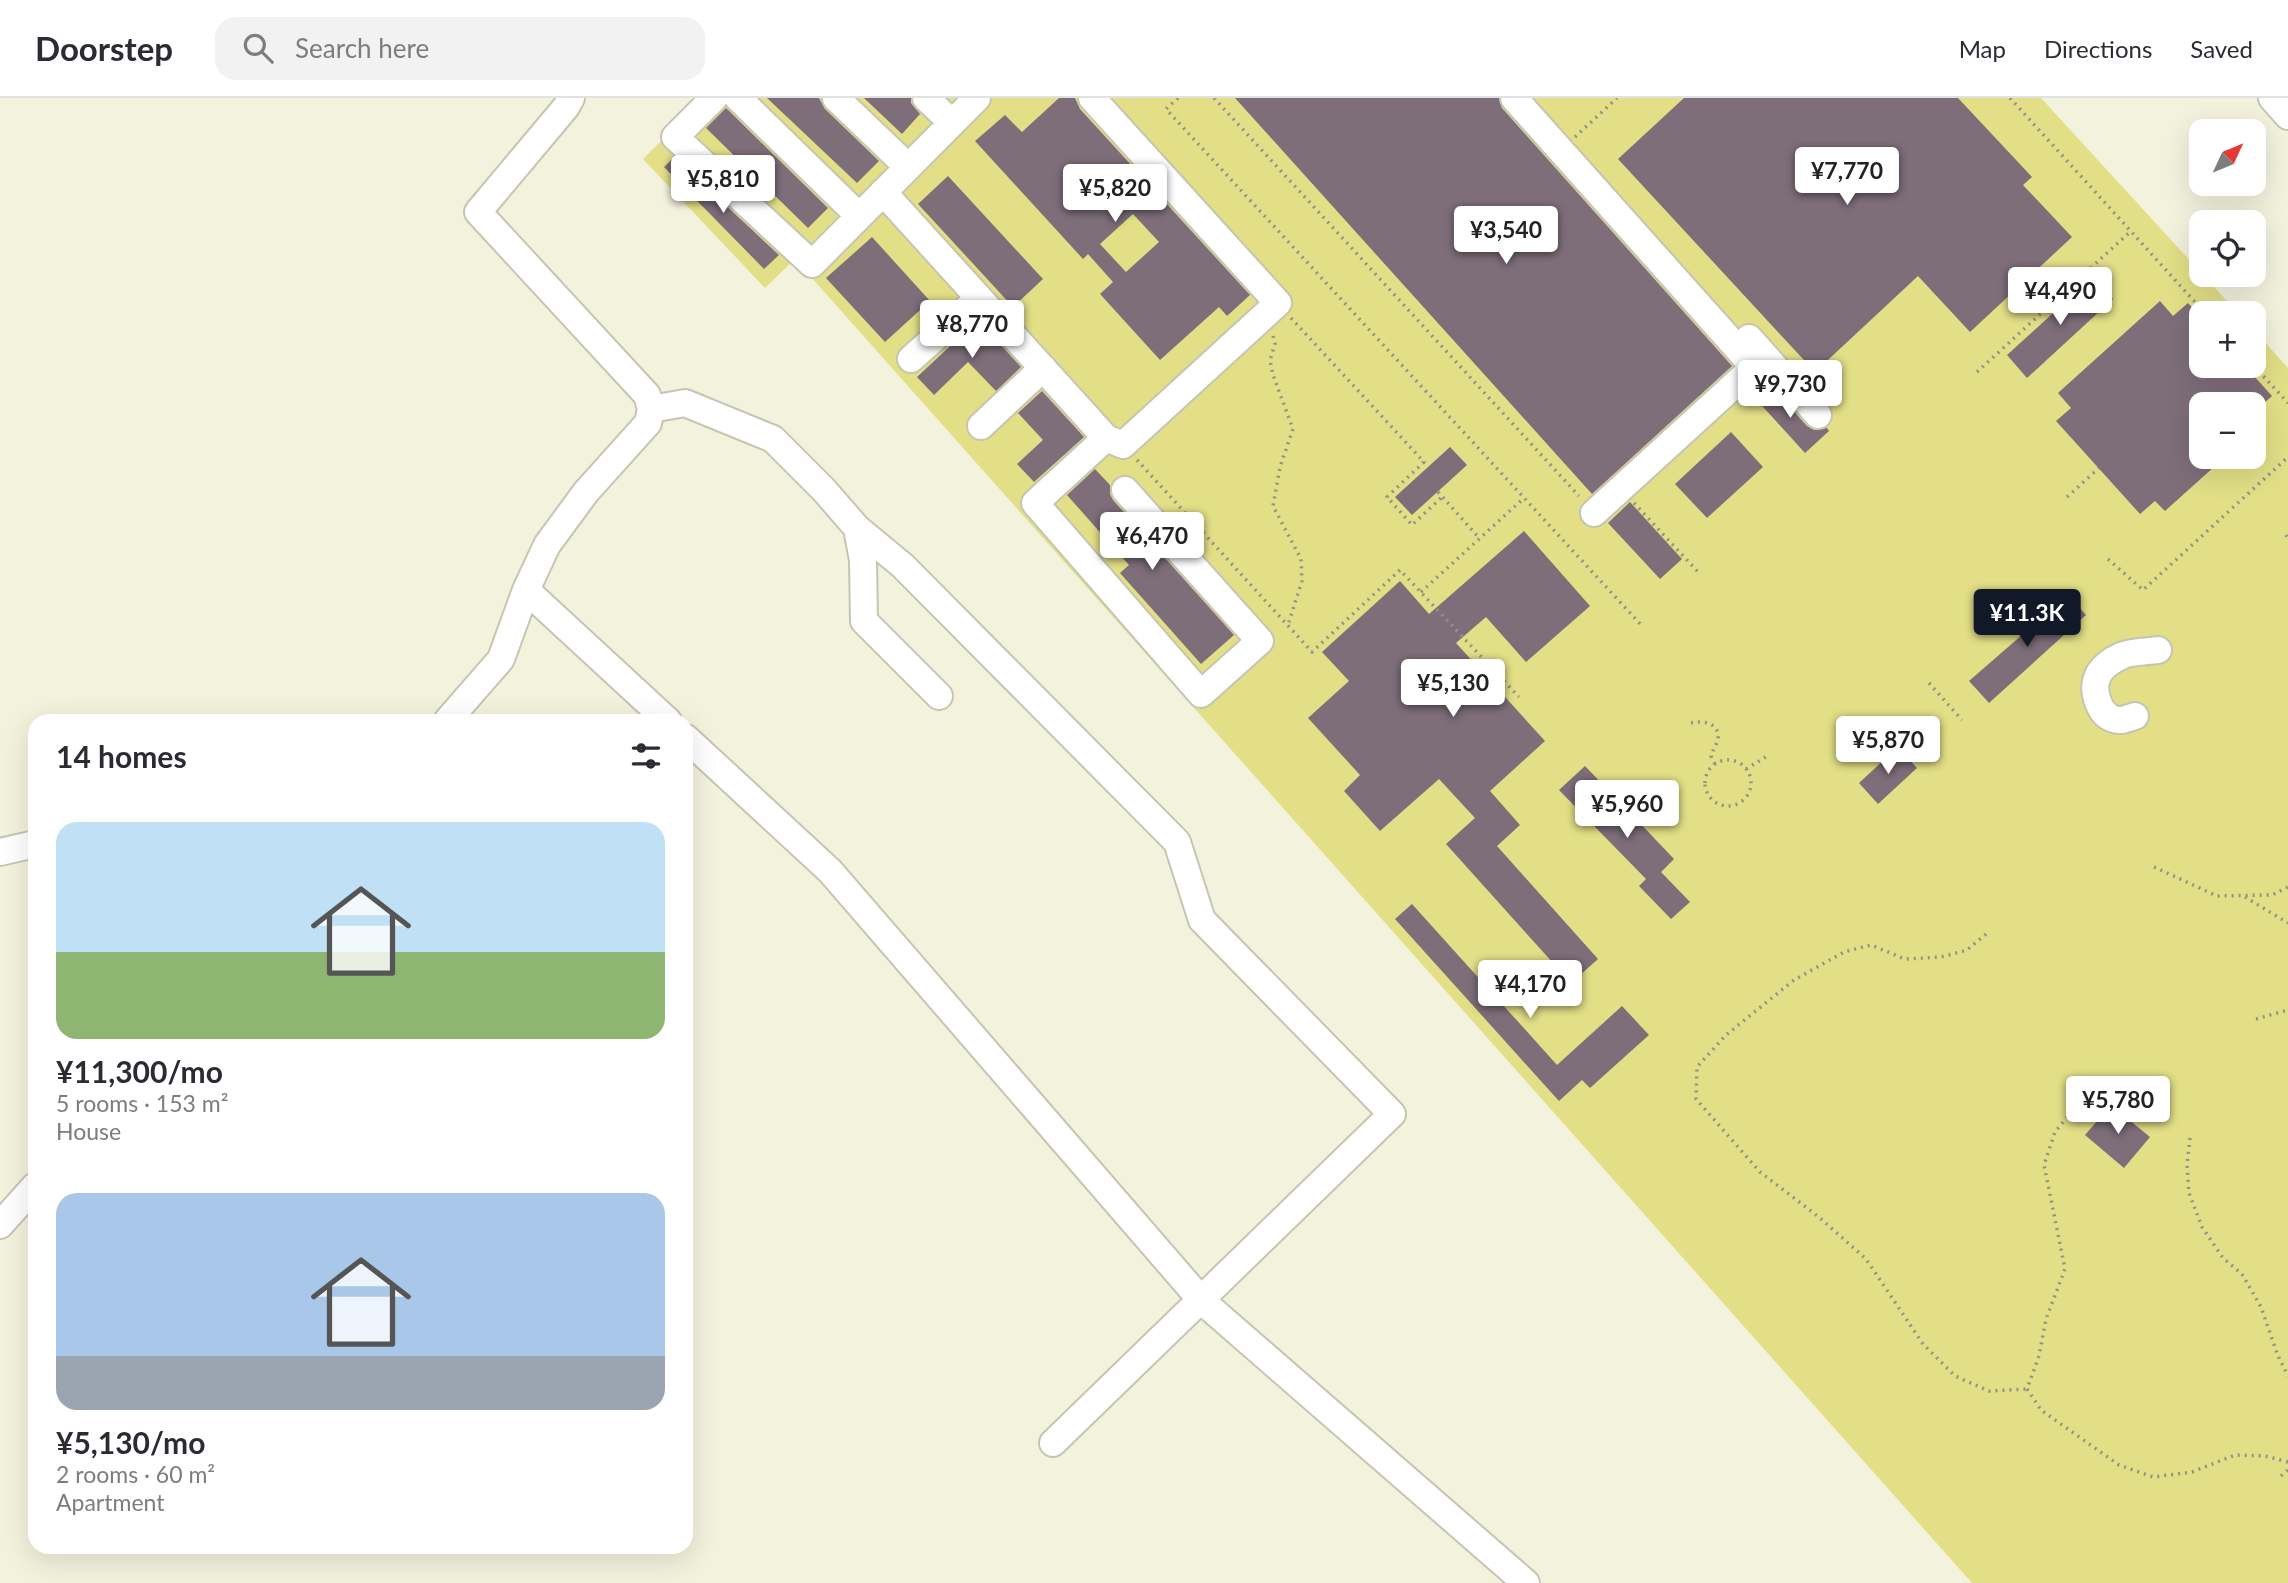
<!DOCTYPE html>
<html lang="en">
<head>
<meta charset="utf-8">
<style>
  :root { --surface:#fff; --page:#f2f2f3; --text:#2b2b33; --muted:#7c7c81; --line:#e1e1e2; --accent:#111827 }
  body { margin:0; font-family:Lato,sans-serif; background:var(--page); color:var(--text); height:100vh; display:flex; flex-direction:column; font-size:26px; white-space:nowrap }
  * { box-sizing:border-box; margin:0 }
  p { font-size:23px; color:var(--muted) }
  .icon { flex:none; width:38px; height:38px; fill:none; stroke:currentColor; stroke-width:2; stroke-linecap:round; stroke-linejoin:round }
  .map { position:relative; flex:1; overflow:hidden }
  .details { position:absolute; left:28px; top:616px; width:665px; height:840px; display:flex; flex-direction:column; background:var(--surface); border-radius:21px; box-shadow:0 7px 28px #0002 }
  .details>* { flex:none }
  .needle { width:46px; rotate:46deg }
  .controls { position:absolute; left:2189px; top:21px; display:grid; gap:14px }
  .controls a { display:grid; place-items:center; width:77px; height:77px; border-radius:14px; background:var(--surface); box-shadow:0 7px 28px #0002; font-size:35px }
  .price { position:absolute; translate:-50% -60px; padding:0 16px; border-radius:7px; background:#fff; color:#222; font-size:23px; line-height:46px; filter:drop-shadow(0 2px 4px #0008) }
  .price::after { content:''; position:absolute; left:50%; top:42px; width:21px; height:16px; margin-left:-10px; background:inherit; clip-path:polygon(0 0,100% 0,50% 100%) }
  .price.current { background:var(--accent); color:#fff }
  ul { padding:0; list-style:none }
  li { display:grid; align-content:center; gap:14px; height:371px; padding:0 28px }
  li span { display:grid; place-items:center; height:217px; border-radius:21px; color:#555 }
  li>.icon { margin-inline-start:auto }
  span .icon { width:126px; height:126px; fill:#fffc; stroke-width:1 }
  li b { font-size:30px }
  h2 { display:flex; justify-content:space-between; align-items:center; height:84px; padding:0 28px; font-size:30px }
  header { display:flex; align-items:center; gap:42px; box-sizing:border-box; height:98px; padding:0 35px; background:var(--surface); border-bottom:2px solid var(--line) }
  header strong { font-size:33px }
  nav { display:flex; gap:38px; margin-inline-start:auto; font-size:24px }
  .search { width:490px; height:63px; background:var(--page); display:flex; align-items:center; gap:18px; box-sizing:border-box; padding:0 24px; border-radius:21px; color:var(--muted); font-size:26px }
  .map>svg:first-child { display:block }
  .green { fill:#e2df87; fill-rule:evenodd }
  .building { fill:#7e6e7a; fill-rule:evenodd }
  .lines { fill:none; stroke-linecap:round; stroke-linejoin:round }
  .minor-casing { stroke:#c5c5b1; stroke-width:30 }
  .path { stroke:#939284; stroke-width:3.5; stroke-dasharray:2 5; stroke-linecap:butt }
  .minor { stroke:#fff; stroke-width:26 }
</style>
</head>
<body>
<header>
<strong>Doorstep</strong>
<div class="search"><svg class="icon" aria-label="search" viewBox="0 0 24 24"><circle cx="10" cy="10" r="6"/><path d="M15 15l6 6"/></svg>Search here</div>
<nav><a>Map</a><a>Directions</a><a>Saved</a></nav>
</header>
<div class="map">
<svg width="2288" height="1485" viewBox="0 0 2288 1485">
  <rect width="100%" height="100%" fill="#f2f2dd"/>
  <path class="green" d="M705 0H2041L2238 215H2202V268H2254V232L2288 270V1485H1972L795 161 765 190 643 61ZM2202 306H2254V359H2202Z"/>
  <path class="building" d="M767 0H819L825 11 879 63 857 85Z
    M864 0H911V5L920 16 902 36Z
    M1059 0H1075L1080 11 1250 197 1227 218 1219 209 1160 262 1100 196 1113 184 1088 156 1083 161 975 43 1005 17 1022 34ZM1133 116 1159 144 1126 174 1100 146Z
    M1235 0H1499L1502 10 1732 268 1592 396Z
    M1684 0H1958L2032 79 2023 87 2072 139 1970 234 1918 178 1815 274 1618 61Z
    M726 10 828 110 808 130 706 30Z
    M674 59 779 157 764 171 664 69Z
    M948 78 1043 181 1013 209 918 106Z
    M872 139 930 203 885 244 826 180Z
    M2093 179 2113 201 2027 280 2007 257Z
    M2160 203 2173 218 2188 205 2202 220V268H2245L2272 298 2263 306H2202V359H2225L2165 413 2155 403 2140 416 2056 323 2071 310 2058 295Z
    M978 222 1021 269 996 293 968 264 934 297 917 279Z
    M1770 287 1807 328 1814 332 1827 330 1829 333 1805 355 1755 300Z
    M1042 293 1084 339 1034 384 1017 366 1043 342 1018 315Z
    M1731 334 1763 369 1707 420 1675 386Z
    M1450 349 1467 367 1412 417 1395 399Z
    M1095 371 1110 387V396L1113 402 1234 537 1201 566 1120 475 1129 467 1067 397Z
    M1630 404 1682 461 1660 481 1608 425Z
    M1524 433 1590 508 1526 564 1486 519 1456 545 1545 643 1490 693 1520 727 1497 748 1598 861 1571 885 1446 746 1475 720 1439 681 1380 733 1344 693 1360 677 1308 620 1349 583 1322 554 1400 483 1429 516Z
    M2068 497 2086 517 1989 605 1969 583Z
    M1898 649 1917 670 1878 706 1859 685Z
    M1585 668 1613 697 1606 704 1628 727 1635 720 1674 761 1661 774 1690 804 1671 821 1639 788 1646 781 1559 692Z
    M1412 806 1557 967 1622 908 1649 937 1590 990 1582 982 1559 1003 1395 821Z
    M2111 1007 2150 1039 2124 1070 2085 1037Z"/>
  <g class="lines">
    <defs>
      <path id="minor" d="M714 0 675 39 812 166 977 0
        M738 0 859 118
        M836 0 908 69
        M926 0 952 25
        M1514 0 1754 269 1594 415
        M2272 0 2288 18
        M883 94 1106 340 1123 347 1278 205 1092 0
        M1749 240 1818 317
        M911 261 979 200
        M651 311 685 305 773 341 824 392 857 430 863 462 864 523 939 598
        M981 328 1043 270
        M1106 340 1035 405 1201 596 1260 543 1125 392
        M857 430 903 468 1177 744 1202 822 1392 1016 1053 1345
        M526 492 668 623
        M2135 618C2128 620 2121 624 2114 621 2099 617 2092 593 2097 580 2100 570 2112 562 2121 558 2131 553 2146 554 2158 552
        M447 623 501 561 526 492 547 447 586 394 648 325 651 311 647 297 478 114 566 9 571 0
        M686 640 830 773 1202 1203 1526 1485
        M0 754 35 746
        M0 1127 35 1088"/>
    </defs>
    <use href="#minor" class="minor-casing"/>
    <path class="path" d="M1178 0 1166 11 1643 529
      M1214 0 1579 398
      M2010 0 2205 215
      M1575 39 1617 0
      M1291 220 1424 364 1387 399 1412 427 1442 399
      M1273 238 1275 246 1270 262 1273 277 1293 331 1280 369 1273 408 1301 461 1302 483 1288 527
      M2254 268 2288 305
      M1977 274 2130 134
      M1137 362 1312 554 1400 472 1519 599
      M1438 394 1480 441
      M2067 399 2099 370
      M1634 405 1700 476
      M2286 437 2288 441
      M2108 461 2143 492 2288 359
      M1421 494 1524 400
      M1929 585 1962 622
      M1691 625C1703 622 1720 625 1718 641 1717 646 1712 653 1711 658L1715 666
      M1705 685a23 23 0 1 1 46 0a23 23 0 1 1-46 0Z
      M1746 671 1769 657
      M2154 769 2217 798 2272 797 2288 789
      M2245 799 2288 825
      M1986 836 1967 852 1941 859 1905 861 1871 847 1844 854 1794 882 1726 937 1697 969 1696 1001 1760 1074 1820 1120 1866 1161 1923 1246 1955 1278 1989 1293 2027 1291
      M2256 921 2288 912
      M2101 983 2080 1003 2055 1034 2044 1067 2065 1171 2046 1221 2039 1258 2027 1291 2041 1312 2119 1367 2153 1379 2192 1374 2235 1357 2265 1358 2288 1364
      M2190 1040 2187 1067 2189 1095 2202 1129 2223 1160 2242 1176 2261 1209 2278 1258 2288 1278
      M2281 1378 2288 1372"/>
    <use href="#minor" class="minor"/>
  </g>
</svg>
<div class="controls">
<a><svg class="needle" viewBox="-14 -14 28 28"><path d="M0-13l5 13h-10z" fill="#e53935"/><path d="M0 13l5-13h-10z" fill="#7c7c81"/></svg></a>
<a><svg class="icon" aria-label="locate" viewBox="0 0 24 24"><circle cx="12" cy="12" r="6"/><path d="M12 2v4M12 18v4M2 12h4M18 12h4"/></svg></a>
<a>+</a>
<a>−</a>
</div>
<b class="price" style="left:1847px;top:109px">¥7,770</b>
<b class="price" style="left:723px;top:117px">¥5,810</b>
<b class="price" style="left:1115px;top:126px">¥5,820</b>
<b class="price" style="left:1506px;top:168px">¥3,540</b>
<b class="price" style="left:2060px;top:229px">¥4,490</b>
<b class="price" style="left:972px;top:262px">¥8,770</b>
<b class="price" style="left:1790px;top:322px">¥9,730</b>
<b class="price" style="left:1152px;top:474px">¥6,470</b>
<b class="price current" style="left:2027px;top:551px">¥11.3K</b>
<b class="price" style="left:1453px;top:621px">¥5,130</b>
<b class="price" style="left:1888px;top:678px">¥5,870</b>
<b class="price" style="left:1627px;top:742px">¥5,960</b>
<b class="price" style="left:1530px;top:922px">¥4,170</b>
<b class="price" style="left:2118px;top:1038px">¥5,780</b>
<section class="details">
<h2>14 homes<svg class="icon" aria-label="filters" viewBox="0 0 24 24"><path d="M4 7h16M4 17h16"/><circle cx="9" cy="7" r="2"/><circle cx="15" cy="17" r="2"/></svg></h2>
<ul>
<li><span style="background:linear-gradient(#bfe0f5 60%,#8fb573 0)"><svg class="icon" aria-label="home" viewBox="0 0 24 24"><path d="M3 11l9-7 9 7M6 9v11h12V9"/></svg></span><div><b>¥11,300/mo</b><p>5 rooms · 153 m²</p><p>House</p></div></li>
<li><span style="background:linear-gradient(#a9c7e8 75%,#9aa5b1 0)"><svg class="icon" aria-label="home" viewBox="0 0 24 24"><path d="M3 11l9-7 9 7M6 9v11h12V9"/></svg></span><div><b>¥5,130/mo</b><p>2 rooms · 60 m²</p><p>Apartment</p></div></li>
</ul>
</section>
</div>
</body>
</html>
